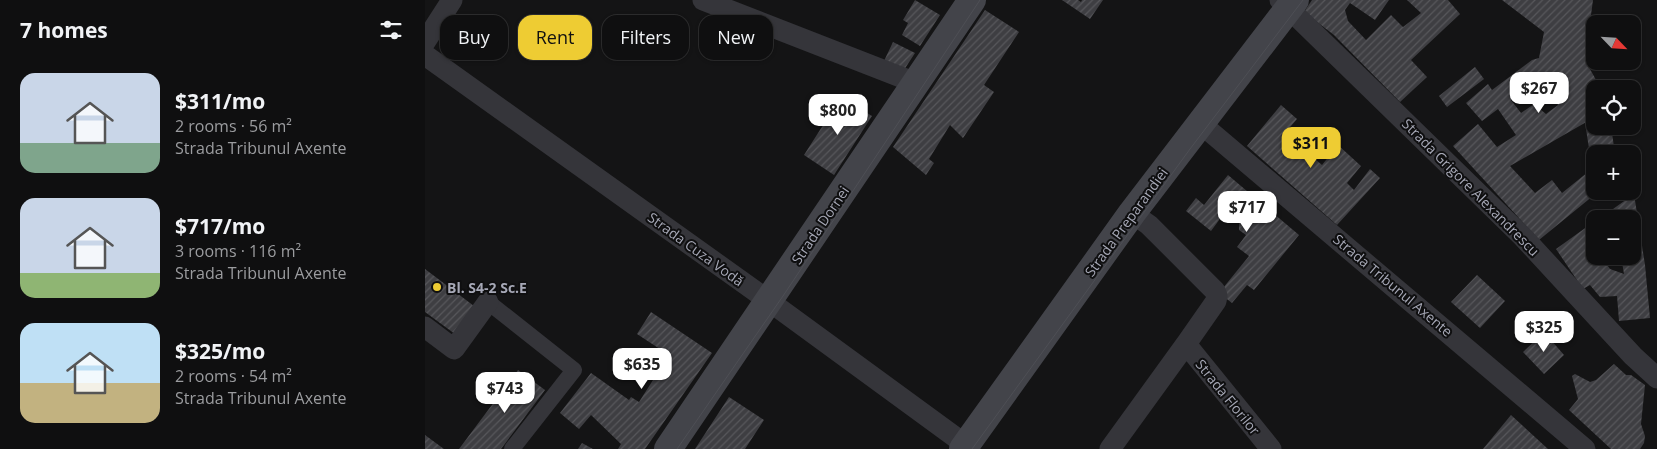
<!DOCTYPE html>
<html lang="en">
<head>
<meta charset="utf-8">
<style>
  :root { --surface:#0f0f10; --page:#181819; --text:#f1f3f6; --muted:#9b9c9f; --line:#2f2f30; --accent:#ec3 }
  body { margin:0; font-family:"Open Sans",sans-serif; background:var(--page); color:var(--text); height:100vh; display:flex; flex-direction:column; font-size:19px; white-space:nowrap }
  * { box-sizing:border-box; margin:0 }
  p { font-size:16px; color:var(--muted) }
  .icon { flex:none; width:28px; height:28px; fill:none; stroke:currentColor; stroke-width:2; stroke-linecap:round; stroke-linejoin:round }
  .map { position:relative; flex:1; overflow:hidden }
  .drawer { display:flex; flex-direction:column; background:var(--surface); width:425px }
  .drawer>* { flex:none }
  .banner { position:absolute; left:15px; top:15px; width:475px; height:45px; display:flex; gap:10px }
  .needle { width:32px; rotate:115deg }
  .buttons { position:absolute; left:1161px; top:15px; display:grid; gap:10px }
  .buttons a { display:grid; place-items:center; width:55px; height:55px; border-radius:10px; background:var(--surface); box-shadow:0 1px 4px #0004,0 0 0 1px var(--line); font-size:25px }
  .price { position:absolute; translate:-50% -42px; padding:0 11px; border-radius:10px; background:#fff; color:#222; font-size:16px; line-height:32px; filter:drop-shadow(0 1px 2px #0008) }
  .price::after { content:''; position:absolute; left:50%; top:30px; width:15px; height:11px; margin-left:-8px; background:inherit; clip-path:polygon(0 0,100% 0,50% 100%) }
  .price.on { background:var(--accent); color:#111 }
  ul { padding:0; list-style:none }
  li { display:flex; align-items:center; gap:15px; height:125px; padding:0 20px }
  li span { display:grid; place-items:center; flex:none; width:140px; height:100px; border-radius:15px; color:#555 }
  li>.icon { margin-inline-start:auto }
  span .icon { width:60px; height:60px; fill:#fffc; stroke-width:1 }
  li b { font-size:21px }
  h2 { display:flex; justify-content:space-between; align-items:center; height:60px; padding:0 20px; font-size:21px }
  .chip { padding:0 18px; border-radius:15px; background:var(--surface); box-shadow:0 1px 4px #0004,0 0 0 1px var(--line); font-size:18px; line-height:45px }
  .chip.on { background:var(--accent); color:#111 }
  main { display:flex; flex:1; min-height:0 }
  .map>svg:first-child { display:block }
  .building { fill:url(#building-hatch); fill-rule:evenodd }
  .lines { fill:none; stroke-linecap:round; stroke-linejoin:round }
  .pedestrian { stroke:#35353a; stroke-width:16 }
  .minor { stroke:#35353a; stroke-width:21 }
  .secondary { stroke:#43444a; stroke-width:28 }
  .tram { stroke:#4e4f55; stroke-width:1 }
  .poi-dot { fill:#ec3; stroke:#0f0f10; stroke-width:2 }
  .labels { text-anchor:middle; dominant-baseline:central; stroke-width:4; stroke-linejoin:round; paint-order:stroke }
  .street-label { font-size:14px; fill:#a6a8b6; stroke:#0f0f10 }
  .poi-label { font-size:14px; font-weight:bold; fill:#a6a8b6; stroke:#0f0f10; text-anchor:start }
</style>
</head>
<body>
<main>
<section class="drawer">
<h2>7 homes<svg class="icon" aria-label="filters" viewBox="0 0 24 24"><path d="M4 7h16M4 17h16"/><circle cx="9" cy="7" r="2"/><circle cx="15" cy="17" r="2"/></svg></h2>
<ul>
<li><span style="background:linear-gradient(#c9d6e8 70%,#7fa58c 0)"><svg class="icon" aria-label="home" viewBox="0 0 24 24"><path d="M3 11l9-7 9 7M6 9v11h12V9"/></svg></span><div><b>$311/mo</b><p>2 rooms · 56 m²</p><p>Strada Tribunul Axente</p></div></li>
<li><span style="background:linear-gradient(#c9d6e8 75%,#8fb573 0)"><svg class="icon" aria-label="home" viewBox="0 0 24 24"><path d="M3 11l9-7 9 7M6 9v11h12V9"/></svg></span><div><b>$717/mo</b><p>3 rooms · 116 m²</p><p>Strada Tribunul Axente</p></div></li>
<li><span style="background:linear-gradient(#bfe0f5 60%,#c2b280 0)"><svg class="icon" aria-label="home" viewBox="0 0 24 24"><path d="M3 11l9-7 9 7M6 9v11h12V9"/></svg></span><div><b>$325/mo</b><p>2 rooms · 54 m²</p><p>Strada Tribunul Axente</p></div></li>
</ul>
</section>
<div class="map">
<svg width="1232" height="449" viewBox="0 0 1232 449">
  <defs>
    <pattern id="building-hatch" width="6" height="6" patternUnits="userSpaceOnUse" patternTransform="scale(1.25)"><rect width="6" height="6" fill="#3e3e42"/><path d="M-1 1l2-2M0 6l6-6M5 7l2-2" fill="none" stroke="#57575b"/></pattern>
  </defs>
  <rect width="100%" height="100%" fill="#141415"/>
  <path class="building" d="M490 0 515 15 495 46 477 35 483 23 478 20Z
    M637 0H653L656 2 657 0H678L665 19Z
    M887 0H964L950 20 925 3 920 10 923 21 941 40 966 15 978 27 996 13 982 0H1023L1035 14 986 60 1002 77 975 102 909 35 879 12Z
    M1077 0H1168L1160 60 1176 89H1170V117L1085 166 1110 193 1127 180 1137 193 1163 172 1170 181V191H1174L1114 240 1028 146 1053 124 1072 147 1091 135 1073 109 1057 121 1041 103 1063 84 1067 90 1107 60 1114 58 1119 32ZM1111 81 1112 89 1120 83 1133 105 1121 114 1109 104 1096 113 1086 100Z
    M560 10 594 32 559 85 569 92 538 138 525 125 504 159 509 163 501 175 468 147Z
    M468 42 490 53 479 70 459 61Z
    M1050 67 1059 79 1022 107 1014 96Z
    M416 97 447 116 409 175 379 155Z
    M856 105 872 119 860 133 897 165 913 145 936 166 922 183 929 190 945 169 955 178 912 225 822 146Z
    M1174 126H1186L1190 154H1170V167L1167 168 1161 129Z
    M803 175 874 235 829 290 822 285 807 303 794 293 824 256 812 247 821 235 814 230V217L803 208 786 231 761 211 771 198 779 205Z
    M1209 194 1220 265 1225 318 1194 321 1192 296 1175 297 1165 285 1158 289 1131 249 1170 221V256H1176L1185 269 1199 274 1196 256H1208V219H1174Z
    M0 269 49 306 30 334 0 312Z
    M1052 275 1080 301 1055 328 1026 302Z
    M226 312 287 353 220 449H193L196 444 166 415 154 429 135 413 166 373 204 400 206 397 214 402 244 355 212 334Z
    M1119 332 1139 355 1119 374 1098 352Z
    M1189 364 1201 375H1206L1220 385 1216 424 1220 436 1219 443 1215 449H1186L1144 410 1153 399 1147 376 1150 374 1165 382 1171 380Z
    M93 370 120 390 76 449H34Z
    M304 397 339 420 320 449H270Z
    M1086 415 1123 449H1058Z
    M0 435 19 449H0Z
    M157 443 168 449H153Z"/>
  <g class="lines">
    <path class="pedestrian" d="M63 302 149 370 87 449"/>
    <path class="minor" d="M278 0 491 83
      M855 0 1098 237 1208 356 1232 378
      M0 42 27 0
      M0 55 344 301 541 445
      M775 123 1160 449
      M707 213 724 225 790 291 792 296 791 301 761 344
      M0 327 29 349 63 302
      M685 449 761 344 846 449"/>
    <path class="secondary" d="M243 449 547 0
      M538 449 707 213 870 0"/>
    <path class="tram" d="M252 449 358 296 555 0
      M547 449 765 149 878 0"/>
  </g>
  <circle class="poi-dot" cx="12" cy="287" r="5"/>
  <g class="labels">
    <g class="street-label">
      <text transform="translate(1046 187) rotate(45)">Strada Grigore Alexandrescu</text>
      <text transform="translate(701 222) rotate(-54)">Strada Preparandiei</text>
      <text transform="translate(395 225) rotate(-56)">Strada Dornei</text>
      <text transform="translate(271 249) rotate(36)">Strada Cuza Vodă</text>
      <text transform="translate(968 285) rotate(40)">Strada Tribunul Axente</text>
      <text transform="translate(803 397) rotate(51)">Strada Florilor</text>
    </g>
    <g class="poi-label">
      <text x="22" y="287">Bl. S4-2 Sc.E</text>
    </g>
  </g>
</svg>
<div class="buttons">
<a><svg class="needle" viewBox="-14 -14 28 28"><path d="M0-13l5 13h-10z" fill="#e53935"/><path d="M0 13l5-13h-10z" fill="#9b9c9f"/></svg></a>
<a><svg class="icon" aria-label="locate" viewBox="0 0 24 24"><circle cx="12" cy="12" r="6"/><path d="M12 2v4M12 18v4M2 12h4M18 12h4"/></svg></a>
<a>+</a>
<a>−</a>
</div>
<b class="price" style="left:1114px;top:114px">$267</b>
<b class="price" style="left:413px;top:136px">$800</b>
<b class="price on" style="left:886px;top:169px">$311</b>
<b class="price" style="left:822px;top:233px">$717</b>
<b class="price" style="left:1119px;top:353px">$325</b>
<b class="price" style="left:217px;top:390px">$635</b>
<b class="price" style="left:80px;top:414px">$743</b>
<div class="banner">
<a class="chip">Buy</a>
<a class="chip on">Rent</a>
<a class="chip">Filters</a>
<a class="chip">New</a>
</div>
</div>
</main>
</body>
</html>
